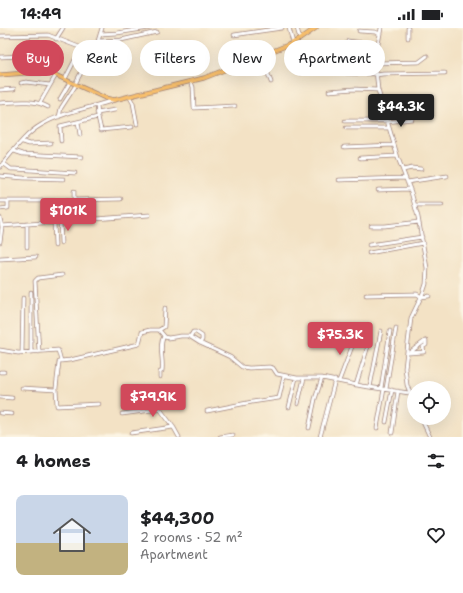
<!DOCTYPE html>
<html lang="en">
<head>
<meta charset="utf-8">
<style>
  :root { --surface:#fff; --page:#f6f6f6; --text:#202124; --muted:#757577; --accent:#d1495b }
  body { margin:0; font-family:"Shantell Sans",sans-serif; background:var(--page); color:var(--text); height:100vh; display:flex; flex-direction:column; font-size:15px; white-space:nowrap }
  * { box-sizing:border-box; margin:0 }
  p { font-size:13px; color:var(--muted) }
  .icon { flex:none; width:22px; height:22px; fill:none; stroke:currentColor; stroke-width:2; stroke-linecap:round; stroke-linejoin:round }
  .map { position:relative; height:409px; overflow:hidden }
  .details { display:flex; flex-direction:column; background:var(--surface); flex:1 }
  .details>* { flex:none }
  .top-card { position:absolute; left:12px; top:12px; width:439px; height:36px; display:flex; gap:8px }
  .fabs { position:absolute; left:407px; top:353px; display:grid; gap:8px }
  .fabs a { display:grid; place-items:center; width:44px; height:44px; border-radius:50%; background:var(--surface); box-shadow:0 4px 16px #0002; font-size:20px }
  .price { position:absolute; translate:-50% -34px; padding:0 9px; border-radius:4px; background:var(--accent); color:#fff; font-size:13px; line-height:26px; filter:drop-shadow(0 1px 2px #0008) }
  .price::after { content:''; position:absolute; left:50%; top:24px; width:12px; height:9px; margin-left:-6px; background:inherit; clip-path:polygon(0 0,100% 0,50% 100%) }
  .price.on { background:#222; color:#fff }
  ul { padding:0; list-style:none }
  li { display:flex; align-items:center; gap:12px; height:100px; padding:0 16px }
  li span { display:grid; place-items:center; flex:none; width:112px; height:80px; border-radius:8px; color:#555 }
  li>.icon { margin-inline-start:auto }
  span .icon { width:48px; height:48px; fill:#fffc; stroke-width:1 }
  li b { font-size:17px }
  h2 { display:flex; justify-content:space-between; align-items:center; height:48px; padding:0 16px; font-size:17px }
  .chip { padding:0 14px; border-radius:18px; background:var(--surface); box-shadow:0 4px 16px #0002; font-size:14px; line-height:36px }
  .chip.on { background:var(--accent); color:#fff }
  .status { display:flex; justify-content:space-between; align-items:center; height:28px; padding:0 20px; background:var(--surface); direction:ltr }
  .status svg { height:11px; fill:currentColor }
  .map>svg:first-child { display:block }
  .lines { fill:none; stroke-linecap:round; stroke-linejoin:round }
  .minor-casing { stroke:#9e8078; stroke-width:4.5 }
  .major-casing { stroke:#9e8078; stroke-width:5 }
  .minor { stroke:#fff; stroke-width:3 }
  .major { stroke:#f8bf6c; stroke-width:3.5 }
</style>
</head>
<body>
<div class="status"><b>14:49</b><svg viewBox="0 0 49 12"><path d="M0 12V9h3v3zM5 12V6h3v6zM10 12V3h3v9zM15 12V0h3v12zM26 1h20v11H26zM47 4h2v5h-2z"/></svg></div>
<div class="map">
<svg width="463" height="409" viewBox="0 0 463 409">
  <rect width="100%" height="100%" fill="#fcf5e5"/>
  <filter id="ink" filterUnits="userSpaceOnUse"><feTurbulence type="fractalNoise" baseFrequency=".025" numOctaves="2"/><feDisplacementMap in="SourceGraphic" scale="8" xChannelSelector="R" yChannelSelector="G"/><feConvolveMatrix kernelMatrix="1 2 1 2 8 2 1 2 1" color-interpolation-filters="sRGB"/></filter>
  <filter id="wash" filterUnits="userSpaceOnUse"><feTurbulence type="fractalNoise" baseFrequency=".012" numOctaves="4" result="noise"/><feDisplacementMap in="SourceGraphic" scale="16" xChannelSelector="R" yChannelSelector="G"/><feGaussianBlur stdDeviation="0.9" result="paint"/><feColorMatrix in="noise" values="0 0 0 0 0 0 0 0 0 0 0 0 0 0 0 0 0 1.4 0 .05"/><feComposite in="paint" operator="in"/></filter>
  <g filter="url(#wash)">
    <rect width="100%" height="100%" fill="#f3e2c5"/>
  </g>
  <g filter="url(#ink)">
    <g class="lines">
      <defs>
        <path id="minor" d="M289 0 293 15
          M297 0 300 11
          M381 0 375 33 378 62 398 130 411 164 418 189 427 240 426 256 423 265 411 290 406 331 405 340 407 357 414 375
          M408 0V10
          M359 3 375 4 380 6
          M100 6 117 5 149 0
          M234 7 282 0
          M0 8 48 7 92 24
          M56 11 63 0
          M98 13 121 12 157 4
          M348 13 372 16 377 18
          M288 17 301 45
          M370 22 368 31 375 35
          M261 27 271 54
          M0 29 47 27
          M375 35 419 34 427 28
          M346 45 376 46
          M376 47 383 46 445 45
          M65 51 81 20
          M191 54 193 59 194 80 235 78
          M21 55 26 54 50 57
          M75 56 98 13 102 0
          M0 62 14 61
          M329 63 354 61 378 62
          M129 68 133 75 137 96
          M60 71 70 54
          M0 75C16 74 33 71 48 79
          M40 75 56 47
          M97 77 98 89 101 102 132 99
          M97 85 115 82
          M59 89 61 80 76 57
          M345 93H387
          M78 94 80 107
          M387 94 412 91
          M346 100H389
          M61 113 60 98 98 89
          M23 114 29 116 51 115
          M344 119 394 117
          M14 123 23 126 82 129
          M360 130 397 128
          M3 135 11 141H15L75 145
          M0 139C12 125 25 106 41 97 62 84 91 80 114 72
          M403 142 412 140 421 141
          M0 148 24 150 64 151
          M339 152 405 150
          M407 154 447 148
          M378 162 410 161
          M74 172 121 171
          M0 173H68
          M415 177H442
          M0 181 8 180V173
          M0 190 2 199 0 214
          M74 192V163
          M60 193 61 215
          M54 194 55 218
          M2 198 149 187
          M371 198H385L419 194
          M369 217 422 209
          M27 219V196
          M369 225 423 215
          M0 231 36 229
          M366 267 417 266 420 268 421 270
          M421 269 429 268
          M159 302 164 299 165 280
          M190 309 193 304H196L202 308V312L200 315
          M0 322 18 325 58 322 61 333 70 332 139 316 142 304 150 302H159L165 309 168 310 181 308H189L200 315 230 329 242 339 249 340 269 339 273 340 277 346 297 350H322L362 358 409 365
          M31 324V264
          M39 324 35 253 38 250 62 247
          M22 325 23 270
          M409 325 424 324 423 319 426 317V313
          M409 325 425 313
          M61 332 59 334 56 360 57 378 99 376
          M0 344H4
          M160 349V344L162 343C164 332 158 318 164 308
          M339 353 356 308
          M356 357 368 318
          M370 359 381 303
          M22 360 56 362
          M381 360 390 303
          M386 361 396 300
          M0 369 12 370
          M298 376 304 350
          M289 379 296 350
          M207 383 252 374 279 370 284 348
          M0 385 12 386
          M122 386 160 381 174 400 179 409
          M421 390 430 409
          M386 394 392 362
          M309 400 315 371 322 350
          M377 400 384 361
          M131 405 173 399
          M392 405 398 363
          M220 409 233 407
          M320 409 335 352"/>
        <path id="major" d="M0 47 26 45H51L105 70 114 72 204 50 288 17 300 11 316 0"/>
      </defs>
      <use href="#minor" class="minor-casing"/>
      <use href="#major" class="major-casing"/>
      <use href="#minor" class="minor"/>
      <use href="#major" class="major"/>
    </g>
  </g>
</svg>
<div class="fabs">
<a><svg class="icon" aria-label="locate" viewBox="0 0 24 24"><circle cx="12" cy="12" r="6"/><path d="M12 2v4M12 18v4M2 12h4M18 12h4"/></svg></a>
</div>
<b class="price on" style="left:401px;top:100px">$44.3K</b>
<b class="price" style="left:68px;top:204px">$101K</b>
<b class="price" style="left:340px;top:328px">$75.3K</b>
<b class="price" style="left:153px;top:390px">$79.9K</b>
<div class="top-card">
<a class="chip on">Buy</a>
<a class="chip">Rent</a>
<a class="chip">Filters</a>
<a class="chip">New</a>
<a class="chip">Apartment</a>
</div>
</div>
<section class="details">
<h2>4 homes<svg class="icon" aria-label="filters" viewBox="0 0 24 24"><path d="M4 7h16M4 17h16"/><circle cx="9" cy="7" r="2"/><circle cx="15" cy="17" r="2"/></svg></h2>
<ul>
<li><span style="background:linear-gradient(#c9d6e8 60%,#c2b280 0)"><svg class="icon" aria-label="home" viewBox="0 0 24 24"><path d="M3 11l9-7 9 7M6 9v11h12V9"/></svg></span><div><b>$44,300</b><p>2 rooms · 52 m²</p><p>Apartment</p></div><svg class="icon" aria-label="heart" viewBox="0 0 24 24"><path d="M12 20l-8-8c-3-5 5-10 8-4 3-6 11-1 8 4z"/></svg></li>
</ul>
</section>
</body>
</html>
